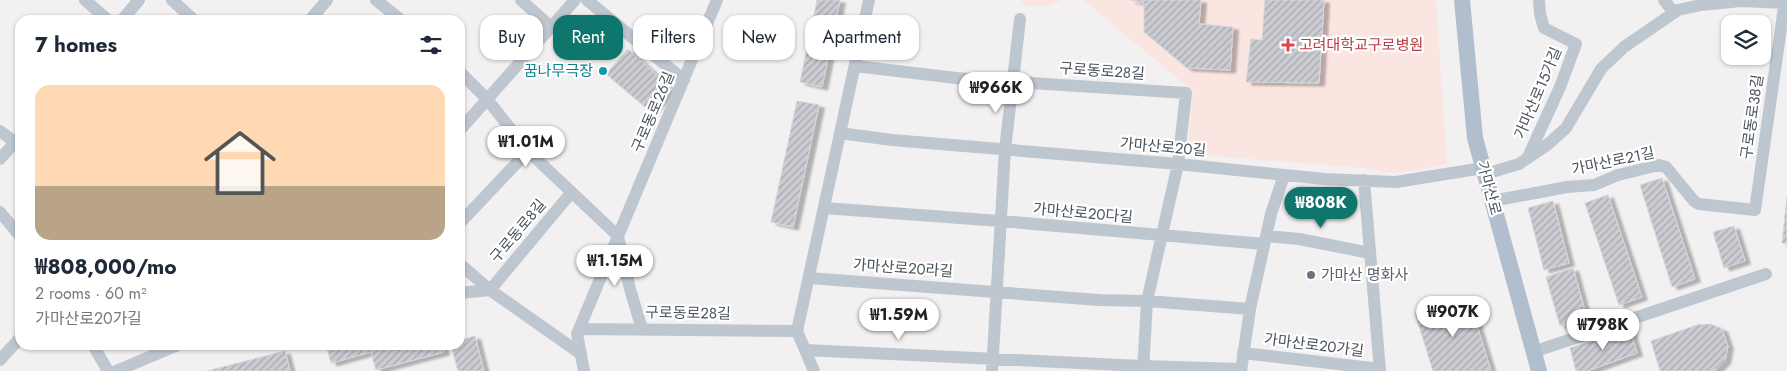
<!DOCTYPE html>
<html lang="en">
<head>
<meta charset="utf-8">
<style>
  :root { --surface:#fff; --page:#f6f6f7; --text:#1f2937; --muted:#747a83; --line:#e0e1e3; --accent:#0f766e }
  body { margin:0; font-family:Jost,"Noto Sans KR",sans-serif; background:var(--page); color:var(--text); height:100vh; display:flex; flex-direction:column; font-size:19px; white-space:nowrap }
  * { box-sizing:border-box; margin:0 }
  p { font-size:16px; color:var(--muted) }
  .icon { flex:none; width:28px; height:28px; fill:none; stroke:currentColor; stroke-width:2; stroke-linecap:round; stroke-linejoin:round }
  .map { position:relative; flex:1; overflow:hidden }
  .details { position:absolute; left:15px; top:15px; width:450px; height:335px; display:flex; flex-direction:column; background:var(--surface); border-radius:15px; box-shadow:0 1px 4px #0004 }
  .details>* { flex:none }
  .hud { position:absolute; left:480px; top:15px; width:475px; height:45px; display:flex; gap:10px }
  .controls { position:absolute; left:1721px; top:15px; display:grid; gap:10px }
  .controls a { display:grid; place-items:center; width:50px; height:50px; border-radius:10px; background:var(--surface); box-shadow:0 1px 4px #0004; font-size:25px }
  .price { position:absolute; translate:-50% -42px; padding:0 11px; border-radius:18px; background:#fff; color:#222; font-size:16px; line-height:32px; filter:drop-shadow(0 1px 2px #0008) }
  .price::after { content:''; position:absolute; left:50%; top:30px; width:15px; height:11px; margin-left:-8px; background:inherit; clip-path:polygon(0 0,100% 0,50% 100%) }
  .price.current { background:var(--accent); color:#fff }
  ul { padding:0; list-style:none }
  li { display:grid; align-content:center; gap:10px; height:265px; padding:0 20px }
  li+li { border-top:1px solid var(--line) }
  li span { display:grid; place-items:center; height:155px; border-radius:15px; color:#555 }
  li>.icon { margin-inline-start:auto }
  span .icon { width:90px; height:90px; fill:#fffc; stroke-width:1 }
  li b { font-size:21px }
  h2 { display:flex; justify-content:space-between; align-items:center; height:60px; padding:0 20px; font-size:21px }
  .tag { padding:0 18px; border-radius:15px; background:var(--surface); box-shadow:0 1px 4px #0004; font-size:18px; line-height:45px }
  .tag.current { background:var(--accent); color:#fff }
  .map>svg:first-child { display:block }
  .medical { fill:#fbe5e1 }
  .building { fill:url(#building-hatch); stroke:#d4d6db; filter:url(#shadow) }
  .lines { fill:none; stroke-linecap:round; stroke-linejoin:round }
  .minor { stroke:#bec6cf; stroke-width:12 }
  .major { stroke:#b0bece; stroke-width:16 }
  .health-dot { fill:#e0444e; stroke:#fff; stroke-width:2 }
  .culture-dot { fill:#0f9aa8; stroke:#fff; stroke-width:2 }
  .worship-dot { fill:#6b7280; stroke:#fff; stroke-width:2 }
  .labels { text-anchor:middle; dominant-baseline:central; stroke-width:4.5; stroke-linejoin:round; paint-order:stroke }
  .health-label { font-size:15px; fill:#be3a42; stroke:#fff; text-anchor:start }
  .culture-label { font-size:15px; fill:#0d838f; stroke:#fff; text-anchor:end }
  .street-label { font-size:15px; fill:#48525d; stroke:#fff }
  .worship-label { font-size:15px; fill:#5b616d; stroke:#fff; text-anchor:start }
</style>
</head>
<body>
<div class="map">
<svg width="1787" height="371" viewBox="0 0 1787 371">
  <defs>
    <pattern id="building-hatch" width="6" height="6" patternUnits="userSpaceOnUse" patternTransform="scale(1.25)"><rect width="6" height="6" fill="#caccd2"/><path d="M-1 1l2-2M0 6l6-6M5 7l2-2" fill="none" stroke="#a6a8ae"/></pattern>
    <filter id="shadow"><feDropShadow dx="5.5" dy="3" stdDeviation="1" flood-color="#0004"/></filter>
  </defs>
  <rect width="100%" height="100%" fill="#f2f0f0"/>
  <path class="medical" d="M1021 0H1062L1048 6H1025Z
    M1083 0H1436L1447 164 1409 171 1388 172 1365 168 1187 154 1193 91Z"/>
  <path class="building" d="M817 0H840L822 87 800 82Z
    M1130 0H1201L1199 24 1233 27 1230 70 1187 68 1144 32V3Z
    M1265 0H1324L1319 83 1246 82 1251 39 1262 40Z
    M628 49 672 89 651 112 606 74Z
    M797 101 819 105 793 227 771 222Z
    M1662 178 1695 279 1672 287 1640 185Z
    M1608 195 1642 297 1619 305 1585 203Z
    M1787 196V244L1782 243Z
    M1553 201 1569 263 1544 270 1528 208Z
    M1734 226 1745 261 1724 268 1713 232Z
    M1573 268 1587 318 1560 326 1546 277Z
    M1468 296 1491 371H1433L1415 313Z
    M1711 324 1722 329 1728 346 1725 361 1717 369 1713 371H1660L1651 341 1697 325Z
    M1630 329 1637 353 1587 371H1576L1570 348Z
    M475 336 484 371H458L451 345H460V340Z
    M326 345H442L444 352 376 370 371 352 331 363Z
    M285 351 290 371H207Z"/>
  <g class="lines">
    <path class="minor" d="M85 0 108 20
      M172 0 194 20
      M376 0 401 20
      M521 0 551 27
      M587 0 684 80
      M1664 0 1674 13
      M122 20 139 0
      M310 20 327 0
      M855 66 956 78 1186 93 1178 164 1147 301 1143 371
      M460 72 487 99 528 151 618 236 630 289 642 329
      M460 130 575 0
      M0 131 15 142
      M840 133 892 140 1178 164 1324 179 1396 182 1483 168
      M1528 157 1560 87 1576 44 1544 28 1540 14 1539 0
      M0 159 20 137
      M1485 174 1519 164 1547 145 1566 128 1601 69 1624 47 1678 10 1701 5 1741 1 1787 3
      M1364 180 1380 371
      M1492 201 1567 187 1594 185 1618 175 1659 165 1666 167 1694 201 1699 204 1755 210 1785 0
      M824 208 1000 221 1264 244
      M0 212 20 236
      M460 223 528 151
      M1266 236 1299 239 1370 253
      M460 264 490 290 581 354
      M809 278 1099 300 1147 301 1250 309
      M460 293 490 290 571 193
      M579 329 797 331
      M93 345 108 371
      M805 350 1142 366 1241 369
      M1533 352 1766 274
      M1243 353 1380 369
      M0 360 20 338
      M116 371 178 345
      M584 371 577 334 717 0
      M814 371 797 331 869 0
      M992 371 1005 150 1020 19
      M1241 371 1250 309 1271 214 1284 175"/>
    <path class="major" d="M1462 0 1475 138 1539 371"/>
  </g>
  <path class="health-dot" d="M1285.5 37.5h5v5h5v5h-5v5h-5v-5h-5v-5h5z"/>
  <circle class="culture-dot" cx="603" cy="71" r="5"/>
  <circle class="worship-dot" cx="1311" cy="275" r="5"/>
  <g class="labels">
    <g class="health-label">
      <text x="1299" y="45">고려대학교구로병원</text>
    </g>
    <g class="culture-label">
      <text x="593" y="71">꿈나무극장</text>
    </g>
    <g class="street-label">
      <text transform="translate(1102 71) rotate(4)">구로동로28길</text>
      <text transform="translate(1538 93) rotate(-67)">가마산로15가길</text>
      <text transform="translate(653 112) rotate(-67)">구로동로26길</text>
      <text transform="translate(1752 117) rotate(-82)">구로동로38길</text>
      <text transform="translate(1163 147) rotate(5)">가마산로20길</text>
      <text transform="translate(1613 161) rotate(-12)">가마산로21길</text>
      <text transform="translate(1489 188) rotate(75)">가마산로</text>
      <text transform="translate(1083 213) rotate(5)">가마산로20다길</text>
      <text transform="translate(518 231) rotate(-50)">구로동로8길</text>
      <text transform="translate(903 268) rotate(4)">가마산로20라길</text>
      <text transform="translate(688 313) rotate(1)">구로동로28길</text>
      <text transform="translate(1314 345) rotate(7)">가마산로20가길</text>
    </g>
    <g class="worship-label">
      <text x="1321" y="275">가마산 명화사</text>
    </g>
  </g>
</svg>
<div class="controls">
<a><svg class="icon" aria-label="layers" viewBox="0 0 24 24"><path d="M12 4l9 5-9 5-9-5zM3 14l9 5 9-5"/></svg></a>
</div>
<b class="price" style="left:996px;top:114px">₩966K</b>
<b class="price" style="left:526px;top:168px">₩1.01M</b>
<b class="price current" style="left:1321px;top:229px">₩808K</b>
<b class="price" style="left:615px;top:287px">₩1.15M</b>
<b class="price" style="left:1453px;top:338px">₩907K</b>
<b class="price" style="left:899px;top:341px">₩1.59M</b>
<b class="price" style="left:1603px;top:351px">₩798K</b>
<div class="hud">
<a class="tag">Buy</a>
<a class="tag current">Rent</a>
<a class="tag">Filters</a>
<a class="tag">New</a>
<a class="tag">Apartment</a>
</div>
<section class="details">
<h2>7 homes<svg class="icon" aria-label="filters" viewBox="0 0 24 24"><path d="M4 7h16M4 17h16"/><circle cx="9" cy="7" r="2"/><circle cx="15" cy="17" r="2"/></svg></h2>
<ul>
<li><span style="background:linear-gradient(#ffd9b3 65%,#b9a48a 0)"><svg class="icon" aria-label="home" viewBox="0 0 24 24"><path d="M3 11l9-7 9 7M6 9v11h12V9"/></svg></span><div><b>₩808,000/mo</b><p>2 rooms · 60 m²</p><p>가마산로20가길</p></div></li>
</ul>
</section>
</div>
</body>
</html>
